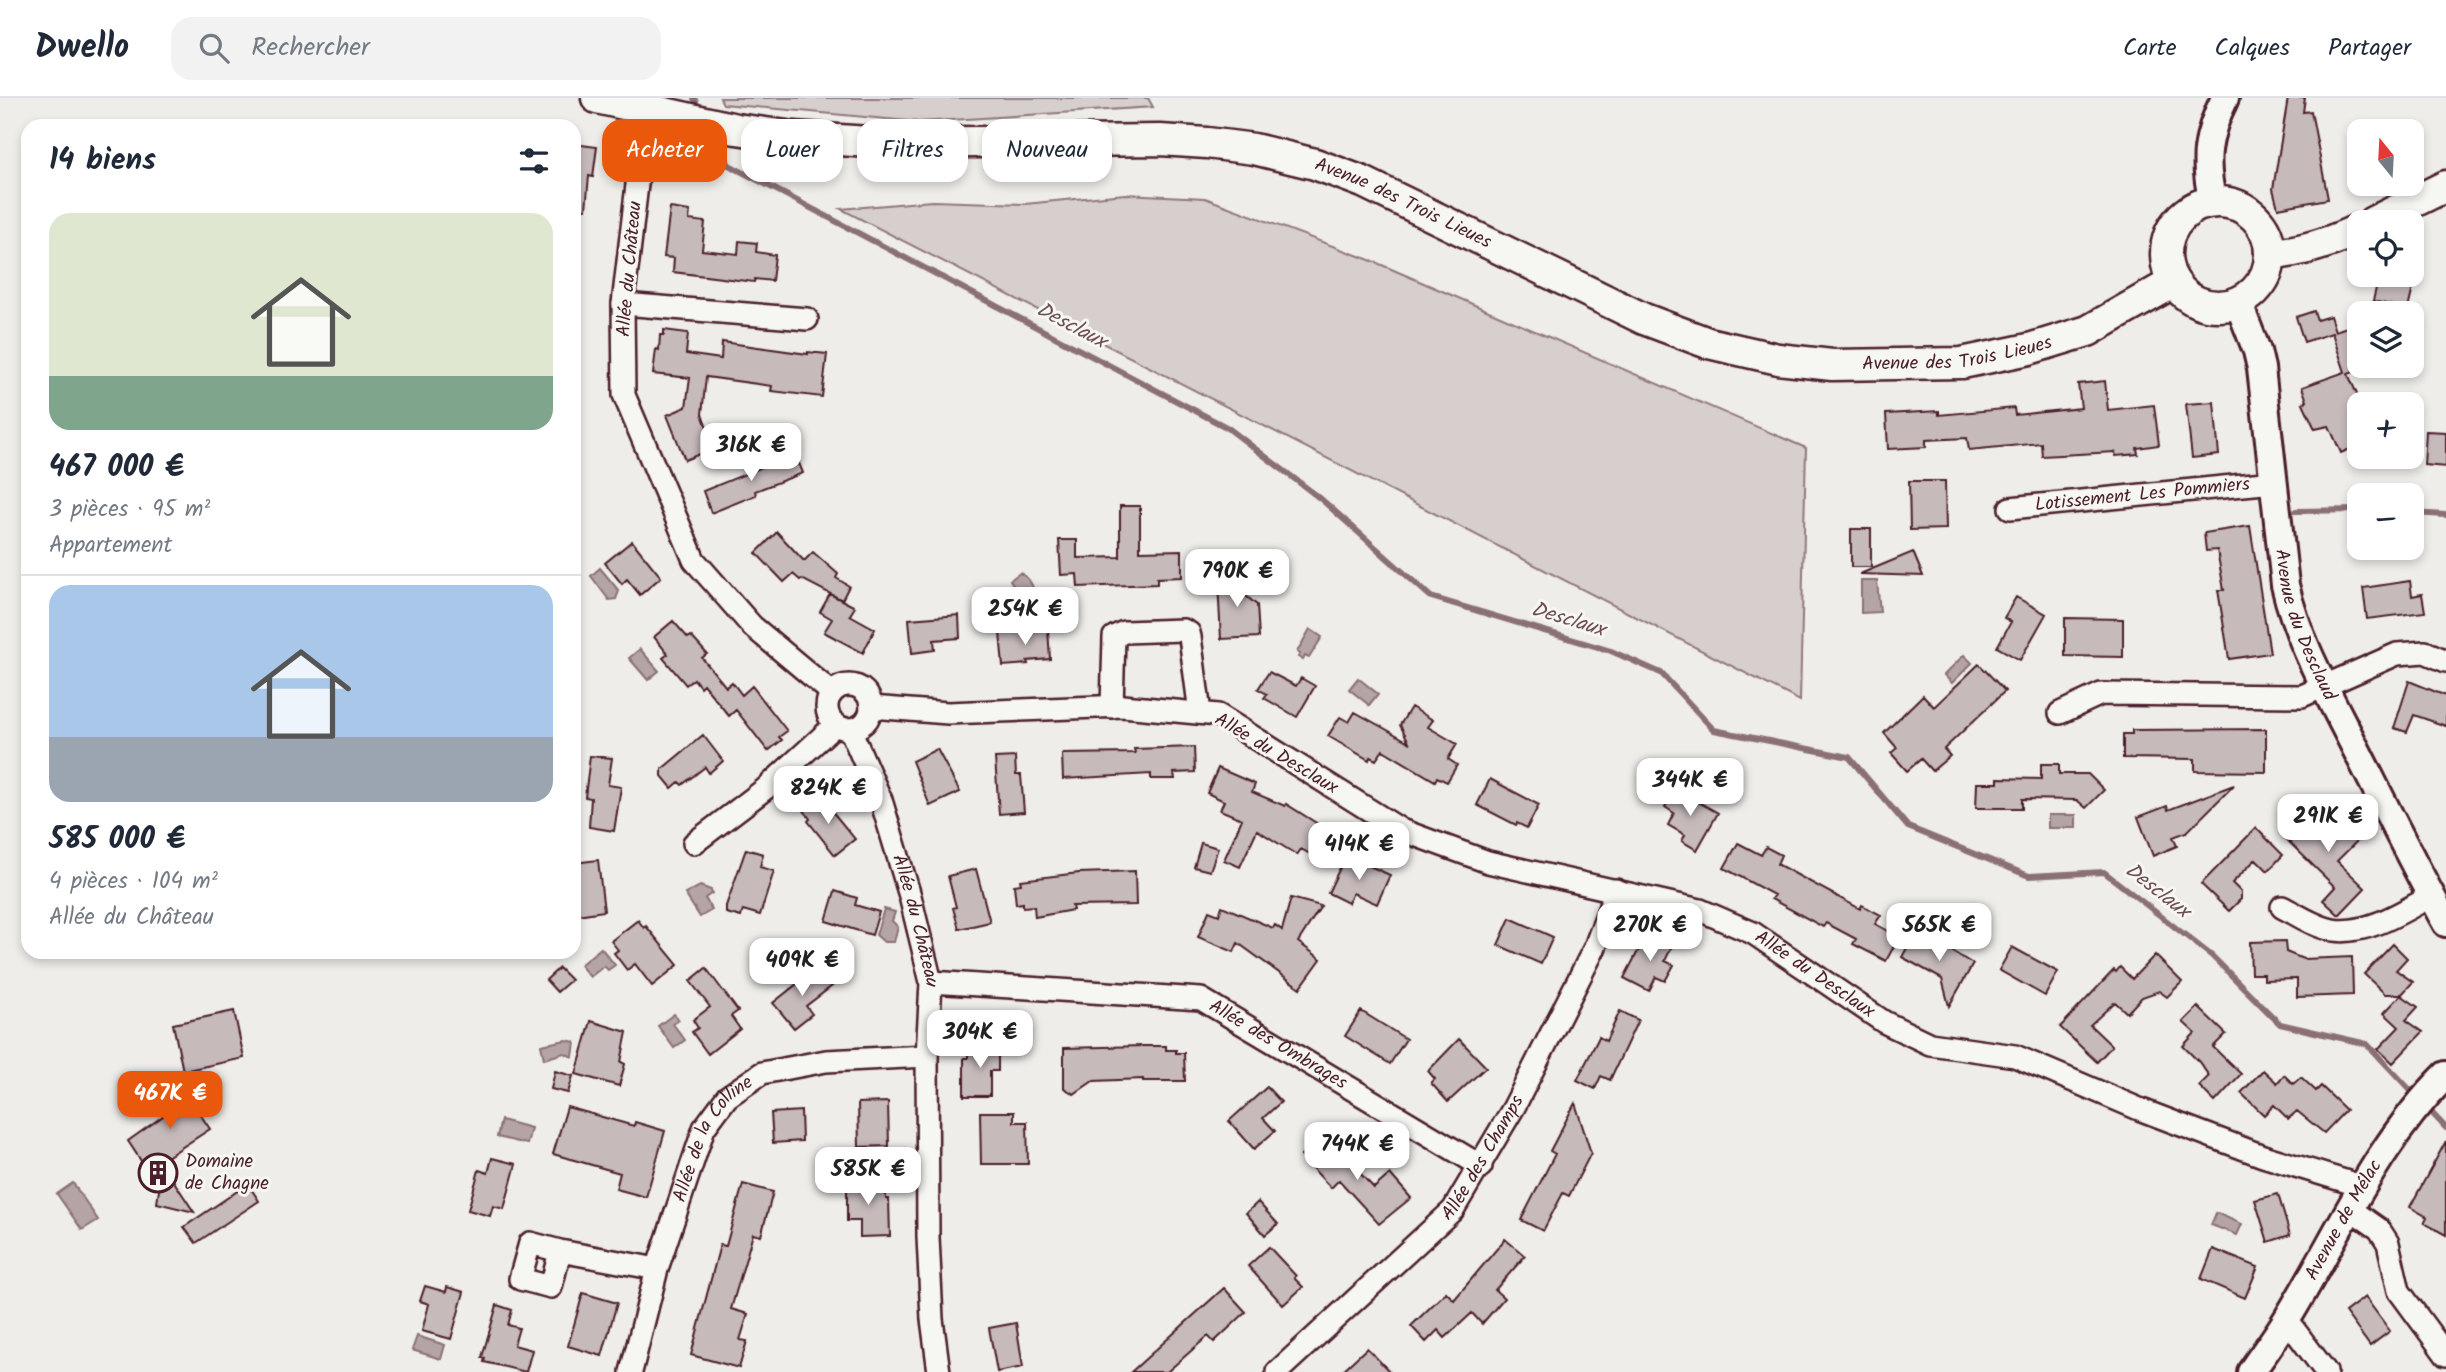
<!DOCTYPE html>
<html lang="fr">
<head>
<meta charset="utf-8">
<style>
  :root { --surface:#fff; --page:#f2f2f3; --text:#1f2937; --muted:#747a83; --line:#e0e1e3; --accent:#ea580c }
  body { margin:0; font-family:Kalam,sans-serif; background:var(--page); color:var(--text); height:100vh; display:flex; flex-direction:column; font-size:26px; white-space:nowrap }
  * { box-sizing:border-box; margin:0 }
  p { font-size:23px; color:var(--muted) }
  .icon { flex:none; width:38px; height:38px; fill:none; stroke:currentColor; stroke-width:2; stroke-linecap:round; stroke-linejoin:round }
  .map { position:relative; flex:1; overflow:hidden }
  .details { position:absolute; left:21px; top:21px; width:560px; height:840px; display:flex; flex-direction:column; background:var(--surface); border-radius:21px; box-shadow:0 4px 10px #0003 }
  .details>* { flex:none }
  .hud { position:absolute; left:602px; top:21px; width:665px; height:63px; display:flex; gap:14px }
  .needle { width:46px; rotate:342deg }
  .fabs { position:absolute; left:2347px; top:21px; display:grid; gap:14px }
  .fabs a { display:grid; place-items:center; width:77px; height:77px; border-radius:14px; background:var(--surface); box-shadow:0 4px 10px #0003; font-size:35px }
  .price { position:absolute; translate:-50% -60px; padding:0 16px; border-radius:14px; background:#fff; color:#222; font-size:23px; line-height:46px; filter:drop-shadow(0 2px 4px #0008) }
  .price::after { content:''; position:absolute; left:50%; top:42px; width:21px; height:16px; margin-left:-10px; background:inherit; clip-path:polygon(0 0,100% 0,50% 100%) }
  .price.current { background:var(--accent); color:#fff }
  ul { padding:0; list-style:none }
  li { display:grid; align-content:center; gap:14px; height:371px; padding:0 28px }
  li+li { border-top:2px solid var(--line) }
  li span { display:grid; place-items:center; height:217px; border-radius:21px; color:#555 }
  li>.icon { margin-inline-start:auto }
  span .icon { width:126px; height:126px; fill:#fffc; stroke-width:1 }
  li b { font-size:30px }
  h2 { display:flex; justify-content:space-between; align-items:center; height:84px; padding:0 28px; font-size:30px }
  .pill { padding:0 24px; border-radius:21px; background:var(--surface); box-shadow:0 4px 10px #0003; font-size:24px; line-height:63px }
  .pill.current { background:var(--accent); color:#fff }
  header { display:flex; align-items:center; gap:42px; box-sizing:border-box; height:98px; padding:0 35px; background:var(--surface); border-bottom:2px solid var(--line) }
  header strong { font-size:33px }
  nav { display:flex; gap:38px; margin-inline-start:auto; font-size:24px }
  .search { width:490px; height:63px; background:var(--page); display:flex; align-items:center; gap:18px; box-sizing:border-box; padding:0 24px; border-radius:21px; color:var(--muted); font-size:26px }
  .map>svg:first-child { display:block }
  .green { fill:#d7cfce; stroke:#90777c; stroke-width:2 }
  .water { fill:#b4a4a5; stroke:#8a6f74; stroke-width:2 }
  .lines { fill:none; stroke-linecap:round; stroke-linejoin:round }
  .stream { stroke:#8a6f74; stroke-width:6 }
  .building { fill:#c6babb; stroke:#4a1f2b; stroke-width:2 }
  .minor-casing { stroke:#4a1f2b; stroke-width:26 }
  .tertiary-casing { stroke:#4a1f2b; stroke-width:32 }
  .secondary-casing { stroke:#4a1f2b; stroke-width:35 }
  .minor { stroke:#f6f6f2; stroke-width:21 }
  .tertiary { stroke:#f6f6f2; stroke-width:26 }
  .secondary { stroke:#f6f6f2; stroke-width:30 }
  .labels { text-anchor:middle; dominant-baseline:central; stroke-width:6; stroke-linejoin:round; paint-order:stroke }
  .street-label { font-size:19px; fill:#4a1f2b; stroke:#f6f6f2 }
  .poi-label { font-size:19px; fill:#4a1f2b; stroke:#f6f6f2; text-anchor:start }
  .water-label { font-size:21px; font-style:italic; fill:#6f4e56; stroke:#f6f6f2 }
</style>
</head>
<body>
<header>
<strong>Dwello</strong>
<div class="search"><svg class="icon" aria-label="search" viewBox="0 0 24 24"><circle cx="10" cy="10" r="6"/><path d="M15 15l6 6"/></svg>Rechercher</div>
<nav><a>Carte</a><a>Calques</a><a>Partager</a></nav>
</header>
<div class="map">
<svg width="2446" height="1274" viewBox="0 0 2446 1274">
  <rect width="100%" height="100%" fill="#efedea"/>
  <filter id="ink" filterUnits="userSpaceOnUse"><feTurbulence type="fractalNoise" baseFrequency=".0143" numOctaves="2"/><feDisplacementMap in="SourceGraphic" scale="14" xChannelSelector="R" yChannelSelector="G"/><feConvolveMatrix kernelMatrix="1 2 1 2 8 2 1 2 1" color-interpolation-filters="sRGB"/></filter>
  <g filter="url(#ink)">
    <path class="green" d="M720 0H1148L1153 9 919 24 723 6Z
      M1125 96 1205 100 1375 164 1806 350 1800 603 841 111 932 103 1025 106Z"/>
    <path class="water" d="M600 470 619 493 616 501 609 502 591 478Z
      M1020 475C1028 479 1035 488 1034 498L1031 502 1024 503 1010 482Z
      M1861 483H1877L1880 514 1861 515Z
      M1310 531 1322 539 1309 560 1305 558 1303 562 1298 559 1300 556 1297 554Z
      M640 551 659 573 648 582 629 560Z
      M1964 557 1972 565 1952 585 1944 577Z
      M1358 580 1378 596 1369 607 1349 591Z
      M2048 717H2076V730H2048Z
      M700 788 711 792 712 795 705 800 712 812 700 819 685 796Z
      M884 811 895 814 892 823 898 829 894 844H884L876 837Z
      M601 850 615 867 608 872 604 868 590 879 580 867Z
      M674 916 679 922 673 926 685 942 674 950 658 928Z
      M566 942 575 944 573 959 564 955 544 961 541 947Z
      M501 1022 531 1030 527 1046 497 1039Z
      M73 1085 98 1122 82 1132 57 1096Z
      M2216 1115 2242 1126 2237 1137 2211 1127Z
      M417 1238 445 1247 441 1261 412 1252Z"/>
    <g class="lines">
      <path class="stream" d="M694 0 697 6
        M713 37 729 67 1228 330 1321 401 1431 499 1611 553 1661 575 1714 632 1849 659 1908 729 2029 778 2104 774 2212 858 2280 926 2367 946 2413 995
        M2296 413 2359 412
        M2412 415 2446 417
        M2430 1013 2446 1030"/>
    </g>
    <path class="building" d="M2288 0H2305L2303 14 2311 13 2328 101 2278 110 2273 91Z
      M574 46 597 49 593 79 589 78 586 111 574 110Z
      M670 110 690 113 689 122 705 124 702 152 738 156 739 143 757 145 756 154 775 157 772 183 755 181 754 184 673 174 674 160 664 159Z
      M2379 177H2416L2408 211 2373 203Z
      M2314 213 2317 222 2330 218 2335 233 2356 226 2359 236V272L2348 276 2359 301V347L2341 355 2329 328 2315 331 2303 305 2307 303 2302 289 2345 274 2332 235 2304 244 2296 219Z
      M664 232 688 235 686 256 721 261 722 244 808 256V254L827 256 822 299 771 293 772 288 706 279 702 316 715 350 685 362 667 317 686 309 690 280 653 276 656 251 659 252 660 237H664Z
      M2105 283 2108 312 2154 307 2159 347 2137 350 2138 356 2116 358 2115 354 2042 358 2041 345 1969 352 1967 340 1926 342V349L1888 351 1886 316 1939 313V317L2014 310 2015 317 2081 310 2078 286Z
      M2214 304 2219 357 2192 360 2186 306Z
      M2426 333 2446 334V369L2424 367Z
      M795 356 803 375 755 393 756 397 711 415 703 393Z
      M1909 383H1945L1946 431 1910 432Z
      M1120 408H1140V453L1182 452V479L1157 480V486L1078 489 1077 476 1061 477 1059 442H1077V460L1120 459Z
      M2250 428 2270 555 2229 561 2218 492H2224L2217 452 2206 453 2204 435Z
      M1851 431H1871V469H1851Z
      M777 434 804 463 813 454 838 476 836 480 849 488 842 502 802 481 800 482 793 476 784 484 756 455Z
      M632 443 661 479 640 497 627 481 622 486 605 465Z
      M1913 454 1923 478 1860 476Z
      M1245 475 1246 498 1257 507 1259 539 1221 541 1218 485 1227 484V476Z
      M2410 483 2412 498 2422 496 2425 514 2367 521 2363 490Z
      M830 496 855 509 850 517 875 531 863 555 824 534 832 521 820 514Z
      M2016 499 2046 516 2020 562 1997 549 2011 524 2004 520Z
      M959 517 960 540 934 542 935 552 912 555 909 521Z
      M2065 520 2123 521V559L2065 558Z
      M673 523 688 540 691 538 707 556 702 560 726 589 732 584 742 597 752 588 787 633 779 639 782 642 768 653 736 612 729 618 703 586 700 589 694 581 686 587 663 560 668 556 654 539Z
      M1048 531 1050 561 1027 563 1028 566 1003 568 1000 535Z
      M1979 566 2005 593 1944 651 1950 658 1932 673 1921 661 1907 673 1891 655 1897 650 1884 635 1923 597 1934 609Z
      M1269 574 1296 588 1301 580 1315 588 1297 619 1264 600 1267 596 1258 591Z
      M2409 583 2446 598V628L2414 617 2407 634 2394 630Z
      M1411 609 1433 622 1428 629 1457 646 1448 661 1457 667 1447 684 1437 679 1435 683 1383 652 1376 662 1370 659 1369 662 1328 638 1340 619 1349 624 1355 614 1409 644 1400 627Z
      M2266 631V674L2195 673V661L2123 660V636H2132V632Z
      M703 637 723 663 709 675 705 669 682 687 679 684 672 690 662 678V671Z
      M1194 649 1195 674 1174 675 1175 681H1151V676L1063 681 1062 656 1135 655 1134 651Z
      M937 651 960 694 930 708 912 663Z
      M590 658 612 660 608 687 621 689 614 733 589 729 591 700 585 699Z
      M1015 659 1016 677H1021L1024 714 999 716 995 660Z
      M2041 666H2059V676H2088L2104 692 2086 710 2077 702 2022 701V710H1976L1977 685H1998V680L2041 681Z
      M1218 670 1255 686 1252 694 1285 708 1286 706 1318 726 1317 728 1325 733 1310 756 1301 751 1297 757 1257 732 1240 769 1224 762 1242 721 1220 712 1224 703 1207 695Z
      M1490 681 1539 707 1527 730 1517 725 1516 727 1477 707Z
      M2234 687 2187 734 2173 739 2177 748 2153 758 2138 719 2167 708 2168 712Z
      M1675 691 1718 715 1697 752 1682 743 1685 737 1668 727 1674 715 1665 709Z
      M817 700 825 709 827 707 855 741 835 757 808 723 810 721 803 711Z
      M2310 710 2330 729 2343 715 2355 726 2352 729 2362 738 2337 763 2365 790 2339 817 2323 802 2335 789 2282 737Z
      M2256 730 2283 757 2268 773 2256 761 2232 785 2241 794V801L2229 813 2201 786Z
      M1201 745 1218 750 1210 773 1194 769Z
      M1738 745 1761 757 1766 749 1781 757 1777 766 1860 811 1862 807 1881 817 1875 826 1899 839 1886 863 1853 846 1856 841 1826 825 1823 829 1771 801 1774 797 1724 770Z
      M746 751 763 756 760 769 774 773 760 817 743 812 741 819 726 815V808Z
      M1344 761 1362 769 1363 765 1390 777 1377 806 1353 795 1348 805 1328 795Z
      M598 762 604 813 577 817 574 794V765Z
      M976 771 990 824 959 831 953 810 956 809 948 778Z
      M1135 773 1136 807 1072 808 1073 812 1035 819 1034 808 1023 809V805L1016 806 1014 787 1021 786 1020 782 1079 775Z
      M835 793 857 800 855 807 879 814 872 837 826 823Z
      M1291 800 1321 808 1298 844 1321 861 1300 890 1238 845 1234 854 1198 839 1209 813 1219 817 1222 808 1273 830 1275 827 1282 832Z
      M1510 820 1553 839 1541 866 1498 847Z
      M638 822 644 830 646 828 678 867 652 888 635 866 627 872 614 855 618 852 611 843Z
      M1917 832 1973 866 1949 908 1942 881 1902 859Z
      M1647 836 1672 848 1665 863 1674 867 1665 883 1656 879 1649 893 1624 880Z
      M2285 843 2286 854 2303 861 2352 859 2353 897 2297 899V881L2264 882V876H2251L2250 844Z
      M2393 846 2407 860 2396 872 2413 884 2402 896H2385L2364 876Z
      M2012 849 2058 874 2045 898 1999 872Z
      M2155 857 2182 884 2167 899 2159 893 2142 899 2127 915 2115 904 2090 927 2112 948 2097 964 2060 929 2114 872 2116 874 2120 869 2132 881Z
      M559 870 571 882 557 894 546 882Z
      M706 870 738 913 731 918 740 931 708 956 692 934 698 930 693 922 710 909 690 883Z
      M817 870 832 888 806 908 812 916 794 930 773 905Z
      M2401 897 2418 909 2406 922 2423 934 2393 965 2378 951 2399 929 2384 915Z
      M2198 909 2226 936 2213 949 2241 976 2215 1004 2199 988 2209 978 2199 964 2183 948 2195 935 2183 924Z
      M234 913 244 960 183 973 173 926Z
      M1361 913 1406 941 1390 966 1345 938Z
      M1620 913 1638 922 1610 982 1601 978 1595 991 1577 982 1599 939 1606 943Z
      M591 923 627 934 621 964 625 966 619 988 576 976Z
      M1459 941 1486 969 1448 1004 1431 985 1435 981 1428 973Z
      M998 948V973H990V998H964V960H968V949Z
      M1143 948H1166V952H1176V955H1184L1185 983H1143V981L1093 983 1074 996 1064 990V950Z
      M2263 972 2277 985 2284 977 2293 986 2301 979 2316 993 2321 988 2346 1012 2324 1035 2297 1013 2288 1021 2274 1007 2264 1017 2241 995Z
      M555 973 573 978 568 995 551 991Z
      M1267 989 1281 1004 1263 1020 1275 1033 1254 1051 1229 1023Z
      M182 990 210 1031 147 1072 128 1043 170 1013 163 1003Z
      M888 1004 889 1048 859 1049 858 1005Z
      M1575 1005 1591 1055 1569 1098 1563 1095 1543 1133 1521 1122 1555 1056 1550 1053Z
      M567 1009 634 1028 635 1024 665 1033 646 1099 616 1091 620 1075 553 1056Z
      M801 1013 802 1043 773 1045 771 1015Z
      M980 1014H1014V1024H1027L1028 1066H981Z
      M1319 1041 1336 1059 1341 1055 1374 1090 1390 1076 1411 1100 1379 1126 1339 1082 1331 1090 1301 1058Z
      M2446 1043V1137L2424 1125 2427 1119 2410 1109Z
      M492 1060 516 1066 504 1111 493 1108 490 1118 468 1112 479 1072 488 1075Z
      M163 1067 194 1114 157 1105Z
      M847 1080H874L875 1092 886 1091V1101H889L890 1138 860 1139V1123H847Z
      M248 1086 259 1103 196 1145 184 1129Z
      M743 1086 773 1094 761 1138 753 1136 731 1211 748 1216 740 1242 747 1243 739 1270 691 1257 720 1147 726 1148Z
      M2278 1096 2290 1137 2268 1144 2255 1102Z
      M1258 1104 1278 1126 1265 1137 1246 1115Z
      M1505 1141 1525 1158 1495 1192 1504 1200 1482 1226 1472 1215 1445 1240 1438 1232 1426 1244 1411 1228 1446 1194 1454 1202Z
      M1269 1149 1296 1178 1294 1180 1303 1189 1283 1207 1248 1168Z
      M2213 1151 2258 1169 2245 1200 2201 1181Z
      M425 1188 446 1194 447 1189 464 1194 451 1241 422 1233 429 1206 420 1203Z
      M1224 1190 1246 1214 1214 1244 1208 1238 1167 1274H1131Z
      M583 1195 617 1205 602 1258 568 1248Z
      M2365 1199 2390 1233 2370 1248 2345 1214Z
      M497 1207 512 1212 508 1227 519 1230 514 1247 532 1252 526 1274 484 1264 485 1260 482 1259Z
      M1016 1225 1023 1269 997 1274 989 1230Z
      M1367 1250 1390 1274H1341Z"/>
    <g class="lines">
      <defs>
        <g id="minor">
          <path d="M643 9 642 44 623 206 624 297 694 462 752 528 832 595"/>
          <path d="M623 206 807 221"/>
          <path id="s1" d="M2010 410 2274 384"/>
          <circle cx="849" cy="609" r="22"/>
          <path id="s2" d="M871 609 948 615 1123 608 1218 617 1401 732 1488 764 1700 812 1753 835 1884 924 1930 946 2015 958 2139 1011 2263 1058 2361 1088"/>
          <path d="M1112 609 1114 539 1124 534 1183 532 1189 535 1190 539 1200 615"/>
          <path d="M2060 615 2101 596 2302 598 2397 556 2425 554 2446 563"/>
          <path id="s3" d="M850 631 881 702 910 798 931 884 927 958 928 1139 932 1221 939 1274"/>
          <path d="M694 745 765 691 836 626"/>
          <path d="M2282 809C2298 817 2315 829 2333 832 2367 837 2402 814 2431 798"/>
          <path id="s4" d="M931 884 1201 901 1481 1068"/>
          <path d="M2349 1110 2379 1131 2388 1145 2399 1193 2446 1257"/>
          <path d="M560 1153 551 1189 520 1181 530 1145 560 1153 657 1171"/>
          <path d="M2287 1222 2326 1274"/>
          <path id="s5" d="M631 1274 657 1171 704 1030 727 999 762 975 826 963 927 958"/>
          <path id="s6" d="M1277 1274 1453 1112 1514 1009 1595 849 1616 792"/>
        </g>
        <g id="tertiary">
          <path d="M2213 105C2203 63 2206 38 2225 0"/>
          <path id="s7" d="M2238 204 2257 253 2261 270 2285 487C2298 544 2329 597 2355 649 2385 708 2414 768 2446 825"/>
          <path id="s8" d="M2251 1274C2263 1256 2276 1239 2287 1221 2338 1138 2376 1046 2446 977"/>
        </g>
        <g id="secondary">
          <path id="s9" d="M597 0 736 31 794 39 884 45 1160 42 1207 45 1254 51 1315 66 1363 84 1644 221 1708 245 1778 261 1832 267 1962 265 2029 251 2088 233 2174 184"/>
          <circle cx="2218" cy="156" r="52"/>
          <path d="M2373 124 2446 88"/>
          <path d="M2270 156C2302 154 2330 145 2359 131"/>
        </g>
      </defs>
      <use href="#minor" class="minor-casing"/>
      <use href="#tertiary" class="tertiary-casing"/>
      <use href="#secondary" class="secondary-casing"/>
      <use href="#minor" class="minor"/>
      <use href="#tertiary" class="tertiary"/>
      <use href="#secondary" class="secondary"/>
    </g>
  </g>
  <defs>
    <symbol id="building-ring" viewBox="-11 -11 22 22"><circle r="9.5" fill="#f6f6f2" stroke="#4a1f2b" stroke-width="1.5"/><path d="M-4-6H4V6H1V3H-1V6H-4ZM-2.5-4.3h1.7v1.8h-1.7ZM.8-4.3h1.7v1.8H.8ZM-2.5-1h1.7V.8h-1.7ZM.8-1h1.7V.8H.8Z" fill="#4a1f2b"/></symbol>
  </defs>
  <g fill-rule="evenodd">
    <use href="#building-ring" x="136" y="1053" width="44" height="44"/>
  </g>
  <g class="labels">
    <g class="street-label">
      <text stroke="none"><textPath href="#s9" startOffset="821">Avenue des Trois Lieues</textPath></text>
      <text transform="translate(630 171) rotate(-85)">Allée du Château</text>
      <text stroke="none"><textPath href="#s9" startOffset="1409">Avenue des Trois Lieues</textPath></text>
      <text stroke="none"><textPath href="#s1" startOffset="133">Lotissement Les Pommiers</textPath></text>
      <text stroke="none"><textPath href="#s7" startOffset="332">Avenue du Desclaud</textPath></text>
      <text transform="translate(1276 656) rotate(31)">Allée du Desclaux</text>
      <text stroke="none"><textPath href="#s3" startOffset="203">Allée du Château</textPath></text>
      <text stroke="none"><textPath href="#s2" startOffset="1006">Allée du Desclaux</textPath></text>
      <text stroke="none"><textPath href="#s4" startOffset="360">Allée des Ombrages</textPath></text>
      <text stroke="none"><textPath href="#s5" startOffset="250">Allée de la Colline</textPath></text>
      <text stroke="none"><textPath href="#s6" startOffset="299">Allée des Champs</textPath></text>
      <text stroke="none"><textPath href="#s8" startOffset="178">Avenue de Mélac</textPath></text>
    </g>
    <g class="poi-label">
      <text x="185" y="1064">Domaine<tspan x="185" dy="22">de Chagne</tspan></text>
    </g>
    <g class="water-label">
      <text transform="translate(1071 228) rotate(28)">Desclaux</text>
      <text transform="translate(1568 522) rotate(17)">Desclaux</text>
      <text transform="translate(2157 793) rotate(38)">Desclaux</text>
    </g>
  </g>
</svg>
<div class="fabs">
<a><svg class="needle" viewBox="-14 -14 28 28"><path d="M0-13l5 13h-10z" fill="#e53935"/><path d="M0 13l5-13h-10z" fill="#747a83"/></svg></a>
<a><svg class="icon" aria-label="locate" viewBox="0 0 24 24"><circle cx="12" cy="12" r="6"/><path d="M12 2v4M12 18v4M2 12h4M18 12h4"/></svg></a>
<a><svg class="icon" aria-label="layers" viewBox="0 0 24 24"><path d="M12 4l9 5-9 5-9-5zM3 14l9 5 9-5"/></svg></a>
<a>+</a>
<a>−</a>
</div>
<b class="price" style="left:751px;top:385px">316K €</b>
<b class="price" style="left:1237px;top:511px">790K €</b>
<b class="price" style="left:1025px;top:549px">254K €</b>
<b class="price" style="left:1690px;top:720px">344K €</b>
<b class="price" style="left:828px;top:728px">824K €</b>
<b class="price" style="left:2328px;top:756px">291K €</b>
<b class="price" style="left:1359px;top:784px">414K €</b>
<b class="price" style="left:1650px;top:865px">270K €</b>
<b class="price" style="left:1939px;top:865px">565K €</b>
<b class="price" style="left:802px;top:900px">409K €</b>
<b class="price" style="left:980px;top:972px">304K €</b>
<b class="price current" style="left:170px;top:1033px">467K €</b>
<b class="price" style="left:1357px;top:1084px">744K €</b>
<b class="price" style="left:868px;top:1109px">585K €</b>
<div class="hud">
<a class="pill current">Acheter</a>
<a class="pill">Louer</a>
<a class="pill">Filtres</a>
<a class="pill">Nouveau</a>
</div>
<section class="details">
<h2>14 biens<svg class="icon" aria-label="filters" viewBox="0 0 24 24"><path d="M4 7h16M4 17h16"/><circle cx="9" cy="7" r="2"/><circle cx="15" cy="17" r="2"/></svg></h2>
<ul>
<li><span style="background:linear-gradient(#dfe7d0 75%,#7fa58c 0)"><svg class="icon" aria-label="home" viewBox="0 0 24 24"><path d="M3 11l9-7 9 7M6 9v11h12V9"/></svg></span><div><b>467 000 €</b><p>3 pièces · 95 m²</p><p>Appartement</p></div></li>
<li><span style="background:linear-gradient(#a9c7e8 70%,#9aa5b1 0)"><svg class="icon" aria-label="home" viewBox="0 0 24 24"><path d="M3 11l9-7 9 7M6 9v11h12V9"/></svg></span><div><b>585 000 €</b><p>4 pièces · 104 m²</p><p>Allée du Château</p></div></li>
</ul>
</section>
</div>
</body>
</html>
